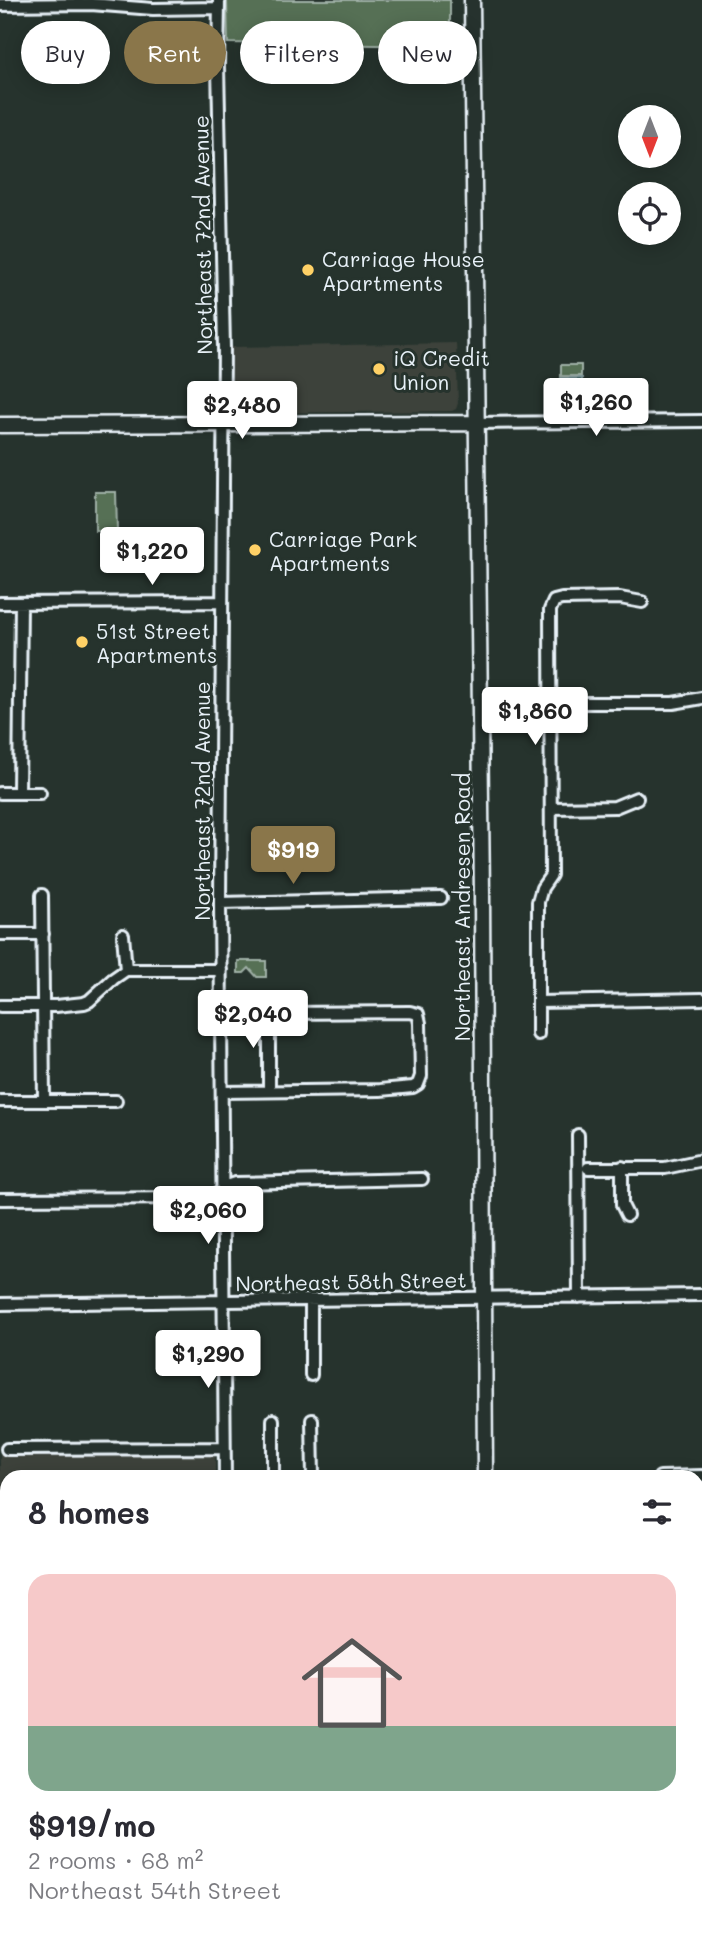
<!DOCTYPE html>
<html lang="en">
<head>
<meta charset="utf-8">
<style>
  :root { --surface:#fff; --page:#f2f2f3; --text:#2b2b33; --muted:#7c7c81; --accent:#8a764a }
  body { margin:0; font-family:Mali,sans-serif; background:var(--page); color:var(--text); height:100vh; display:flex; flex-direction:column; font-size:26px; white-space:nowrap }
  * { box-sizing:border-box; margin:0 }
  p { font-size:23px; color:var(--muted) }
  .icon { flex:none; width:38px; height:38px; fill:none; stroke:currentColor; stroke-width:2; stroke-linecap:round; stroke-linejoin:round }
  .map { position:relative; flex:1; overflow:hidden }
  .panel { position:absolute; left:0px; top:1470px; width:704px; height:471px; display:flex; flex-direction:column; background:var(--surface); border-radius:21px 21px 0 0; box-shadow:0 4px 18px #0003 }
  .panel>* { flex:none }
  .banner { position:absolute; left:21px; top:21px; width:662px; height:63px; display:flex; gap:14px }
  .needle { width:46px; rotate:180deg }
  .buttons { position:absolute; left:618px; top:105px; display:grid; gap:14px }
  .buttons a { display:grid; place-items:center; width:63px; height:63px; border-radius:50%; background:var(--surface); box-shadow:0 4px 18px #0003; font-size:35px }
  .price { position:absolute; translate:-50% -60px; padding:0 16px; border-radius:7px; background:#fff; color:#222; font-size:23px; line-height:46px; filter:drop-shadow(0 2px 4px #0008) }
  .price::after { content:''; position:absolute; left:50%; top:42px; width:21px; height:16px; margin-left:-10px; background:inherit; clip-path:polygon(0 0,100% 0,50% 100%) }
  .price.on { background:var(--accent); color:#fff }
  ul { padding:0; list-style:none }
  li { display:grid; align-content:center; gap:14px; height:371px; padding:0 28px }
  li span { display:grid; place-items:center; height:217px; border-radius:21px; color:#555 }
  li>.icon { margin-inline-start:auto }
  span .icon { width:126px; height:126px; fill:#fffc; stroke-width:1 }
  li b { font-size:30px }
  h2 { display:flex; justify-content:space-between; align-items:center; height:84px; padding:0 28px; font-size:30px }
  .chip { padding:0 24px; border-radius:32px; background:var(--surface); box-shadow:0 4px 18px #0003; font-size:24px; line-height:63px }
  .chip.on { background:var(--accent); color:#fff }
  .map>svg:first-child { display:block }
  .built { fill:#3c423b }
  .green { fill:#566f55; stroke:#9fb0a6; stroke-width:2 }
  .water { fill:#496e6d; stroke:#89a2a5; stroke-width:2 }
  .lines { fill:none; stroke-linecap:round; stroke-linejoin:round }
  .minor-casing { stroke:#e8f1f8; stroke-width:16 }
  .major-casing { stroke:#e8f1f8; stroke-width:19 }
  .minor { stroke:#26332d; stroke-width:10 }
  .major { stroke:#26332d; stroke-width:14 }
  .poi-dot { fill:#ffd166; stroke:#26332d; stroke-width:2.5 }
  .labels { text-anchor:middle; dominant-baseline:central; stroke-width:6; stroke-linejoin:round; paint-order:stroke }
  .street-label { font-size:21px; fill:#e8f1f8; stroke:#26332d }
  .poi-label { font-size:21px; fill:#e8f1f8; stroke:#26332d; text-anchor:start }
</style>
</head>
<body>
<div class="map">
<svg width="702" height="1940" viewBox="0 0 702 1940">
  <rect width="100%" height="100%" fill="#26332d"/>
  <filter id="ink" filterUnits="userSpaceOnUse"><feTurbulence type="fractalNoise" baseFrequency=".0143" numOctaves="2"/><feDisplacementMap in="SourceGraphic" scale="14" xChannelSelector="R" yChannelSelector="G"/><feConvolveMatrix kernelMatrix="1 2 1 2 8 2 1 2 1" color-interpolation-filters="sRGB"/></filter>
  <g filter="url(#ink)">
    <path class="built" d="M456 343 458 403 456 409 452 411 239 413 232 404V347Z
      M0 1454H215V1477H7V1662H0Z
      M696 1536H702V1762H696Z"/>
    <path class="green" d="M227 0H450V46L228 43Z
      M175 27 199 34 206 42V51L175 50Z
      M561 365H581V376H561Z
      M207 384V403L195 407 190 397 193 385Z
      M95 492H116L117 531H95Z
      M238 961H266V977H257L249 968 244 973H238Z
      M697 1536H702V1587L697 1584Z
      M3 1632H7V1662H0V1638Z"/>
    <path class="water" d="M561 378H582V390H562Z"/>
    <g class="lines">
      <defs>
        <path id="minor" d="M219 0 218 67 224 347 220 903 225 1477
          M0 5 91 4 153 9 219 8
          M475 423 702 421
          M0 603 220 602
          M550 703H673L702 698
          M19 792 21 603
          M0 793H40
          M551 808 615 807 637 798
          M42 895 44 1100
          M220 903 441 898
          M0 934H43
          M123 935 126 970
          M539 1002 702 999
          M0 1006H56L84 1003 89 1001 113 979 126 970H221
          M538 1034V902L542 888 551 875 550 610 554 601 562 599 620 598 642 602
          M222 1092 380 1090 413 1087 418 1084 421 1076 420 1023 418 1014 410 1012 283 1013C274 1015 270 1018 269 1027V1091
          M0 1101H116
          M578 1135 579 1297
          M622 1167V1205L627 1215
          M588 1168H665L702 1160
          M0 1199 212 1198 229 1185 235 1183 422 1179
          M311 1302V1375
          M0 1304 702 1295
          M273 1420V1477
          M312 1420 313 1477
          M7 1449 224 1448
          M660 1477 702 1476
          M0 1715H7
          M0 1782H7
          M225 1940V1934"/>
        <path id="major" d="M472 0 482 893 485 1477
          M0 425 475 423
          M696 1779 702 1777
          M512 1934 515 1940"/>
      </defs>
      <use href="#minor" class="minor-casing"/>
      <use href="#major" class="major-casing"/>
      <use href="#minor" class="minor"/>
      <use href="#major" class="major"/>
    </g>
  </g>
  <g class="poi-dot">
    <circle cx="308" cy="270" r="7"/>
    <circle cx="379" cy="369" r="7"/>
    <circle cx="255" cy="550" r="7"/>
    <circle cx="82" cy="642" r="7"/>
  </g>
  <g class="labels">
    <g class="street-label">
      <text transform="translate(202 235) rotate(-91)">Northeast 72nd Avenue</text>
      <text transform="translate(201 801) rotate(-90)">Northeast 72nd Avenue</text>
      <text transform="translate(461 907) rotate(-90)">Northeast Andresen Road</text>
      <text transform="translate(351 1281) rotate(-1)">Northeast 58th Street</text>
    </g>
    <g class="poi-label">
      <text x="322" y="258">Carriage House<tspan x="322" dy="24">Apartments</tspan></text>
      <text x="393" y="357">iQ Credit<tspan x="393" dy="24">Union</tspan></text>
      <text x="269" y="538">Carriage Park<tspan x="269" dy="24">Apartments</tspan></text>
      <text x="96" y="630">51st Street<tspan x="96" dy="24">Apartments</tspan></text>
    </g>
  </g>
</svg>
<div class="buttons">
<a><svg class="needle" viewBox="-14 -14 28 28"><path d="M0-13l5 13h-10z" fill="#e53935"/><path d="M0 13l5-13h-10z" fill="#7c7c81"/></svg></a>
<a><svg class="icon" aria-label="locate" viewBox="0 0 24 24"><circle cx="12" cy="12" r="6"/><path d="M12 2v4M12 18v4M2 12h4M18 12h4"/></svg></a>
</div>
<b class="price" style="left:596px;top:438px">$1,260</b>
<b class="price" style="left:242px;top:441px">$2,480</b>
<b class="price" style="left:152px;top:587px">$1,220</b>
<b class="price" style="left:535px;top:747px">$1,860</b>
<b class="price on" style="left:293px;top:886px">$919</b>
<b class="price" style="left:253px;top:1050px">$2,040</b>
<b class="price" style="left:208px;top:1246px">$2,060</b>
<b class="price" style="left:208px;top:1390px">$1,290</b>
<div class="banner">
<a class="chip">Buy</a>
<a class="chip on">Rent</a>
<a class="chip">Filters</a>
<a class="chip">New</a>
</div>
<section class="panel">
<h2>8 homes<svg class="icon" aria-label="filters" viewBox="0 0 24 24"><path d="M4 7h16M4 17h16"/><circle cx="9" cy="7" r="2"/><circle cx="15" cy="17" r="2"/></svg></h2>
<ul>
<li><span style="background:linear-gradient(#f6c9c9 70%,#7fa58c 0)"><svg class="icon" aria-label="home" viewBox="0 0 24 24"><path d="M3 11l9-7 9 7M6 9v11h12V9"/></svg></span><div><b>$919/mo</b><p>2 rooms · 68 m²</p><p>Northeast 54th Street</p></div></li>
</ul>
</section>
</div>
</body>
</html>
